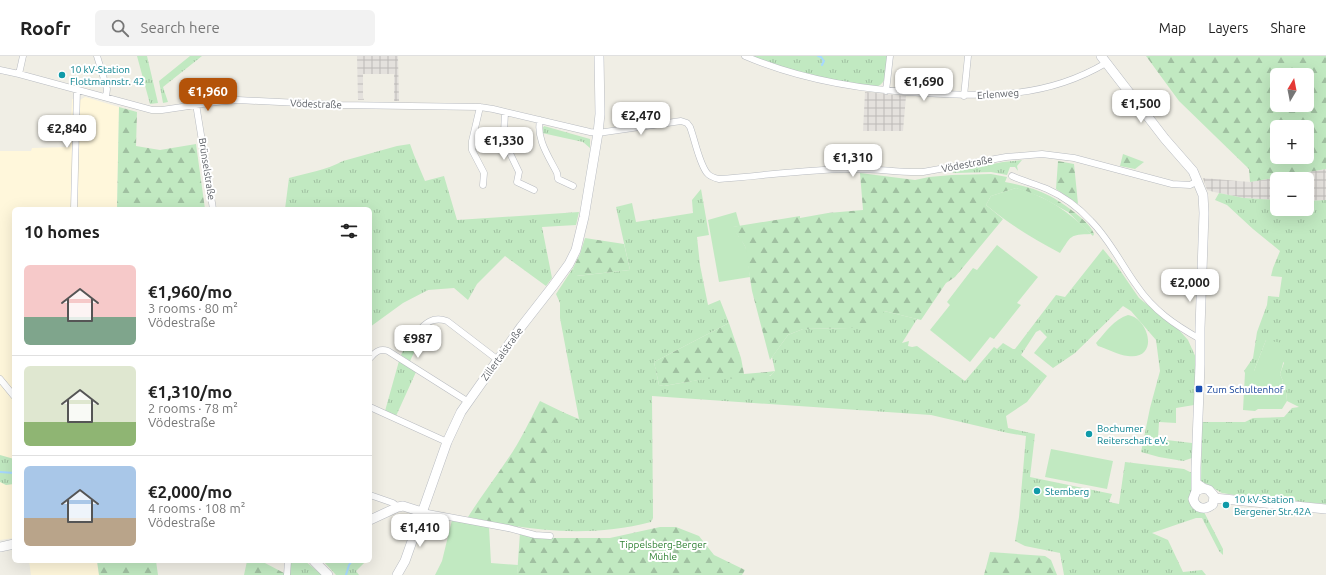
<!DOCTYPE html>
<html lang="en">
<head>
<meta charset="utf-8">
<style>
  :root { --surface:#fff; --page:#f2f2f2; --text:#222; --muted:#767676; --line:#e0e0e0; --accent:#b45309 }
  body { margin:0; font-family:Ubuntu,sans-serif; background:var(--page); color:var(--text); height:100vh; display:flex; flex-direction:column; font-size:15px; white-space:nowrap }
  * { box-sizing:border-box; margin:0 }
  p { font-size:13px; color:var(--muted) }
  .icon { flex:none; width:22px; height:22px; fill:none; stroke:currentColor; stroke-width:2; stroke-linecap:round; stroke-linejoin:round }
  .map { position:relative; flex:1; overflow:hidden }
  .panel { position:absolute; left:12px; top:151px; width:360px; height:356px; display:flex; flex-direction:column; background:var(--surface); border-radius:6px; box-shadow:0 4px 16px #0002 }
  .panel>* { flex:none }
  .needle { width:26px; rotate:10deg }
  .controls { position:absolute; left:1270px; top:12px; display:grid; gap:8px }
  .controls a { display:grid; place-items:center; width:44px; height:44px; border-radius:6px; background:var(--surface); box-shadow:0 4px 16px #0002; font-size:20px }
  .price { position:absolute; translate:-50% -34px; padding:0 9px; border-radius:8px; background:#fff; color:#222; font-size:13px; line-height:26px; filter:drop-shadow(0 1px 2px #0008) }
  .price::after { content:''; position:absolute; left:50%; top:24px; width:12px; height:9px; margin-left:-6px; background:inherit; clip-path:polygon(0 0,100% 0,50% 100%) }
  .price.current { background:var(--accent); color:#fff }
  ul { padding:0; list-style:none }
  li { display:flex; align-items:center; gap:12px; height:100px; padding:0 12px }
  li+li { border-top:1px solid var(--line) }
  li span { display:grid; place-items:center; flex:none; width:112px; height:80px; border-radius:6px; color:#555 }
  li>.icon { margin-inline-start:auto }
  span .icon { width:48px; height:48px; fill:#fffc; stroke-width:1 }
  li b { font-size:17px }
  h2 { display:flex; justify-content:space-between; align-items:center; height:48px; padding:0 12px; font-size:17px }
  header { display:flex; align-items:center; gap:24px; box-sizing:border-box; height:56px; padding:0 20px; background:var(--surface); border-bottom:1px solid var(--line) }
  header strong { font-size:19px }
  nav { display:flex; gap:22px; margin-inline-start:auto; font-size:14px }
  .search { width:280px; height:36px; background:var(--page); display:flex; align-items:center; gap:10px; box-sizing:border-box; padding:0 14px; border-radius:6px; color:var(--muted); font-size:15px }
  .map>svg:first-child { display:block }
  .commercial { fill:#fff7db }
  .industrial { fill:url(#industrial-grid) }
  .grass { fill:url(#grass-tufts) }
  .forest { fill:url(#forest-firs); fill-rule:evenodd }
  .garden { fill:#c1e9c1 }
  .lines { fill:none; stroke-linecap:round; stroke-linejoin:round }
  .stream { stroke:#a6d8ff; stroke-width:2 }
  .street-casing { stroke:#b8bbc0; stroke-width:7 }
  .secondary-casing { stroke:#b9bcc2; stroke-width:10 }
  .street { stroke:#fff; stroke-width:6 }
  .secondary { stroke:#fff; stroke-width:9 }
  .culture-dot { fill:#0f9aa8; stroke:#fff; stroke-width:1.5 }
  .transit-dot { fill:#1a4fb4; stroke:#fff; stroke-width:1.5 }
  .labels { text-anchor:middle; dominant-baseline:central; stroke-width:4; stroke-linejoin:round; paint-order:stroke }
  .culture-label { font-size:10px; fill:#0d838f; stroke:#fff; text-anchor:start }
  .street-label { font-size:10px; fill:#5d6167; stroke:#fff }
  .transit-label { font-size:10px; fill:#164399; stroke:#fff; text-anchor:start }
  .park-label { font-size:10px; fill:#308234; stroke:#fff }
</style>
</head>
<body>
<header>
<strong>Roofr</strong>
<div class="search"><svg class="icon" aria-label="search" viewBox="0 0 24 24"><circle cx="10" cy="10" r="6"/><path d="M15 15l6 6"/></svg>Search here</div>
<nav><a>Map</a><a>Layers</a><a>Share</a></nav>
</header>
<div class="map">
<svg width="1326" height="519" viewBox="0 0 1326 519">
  <defs>
    <pattern id="industrial-grid" width="8" height="8" patternUnits="userSpaceOnUse"><rect width="8" height="8" fill="#e4e1dd"/><path d="M0 4h8M4 0v8" fill="none" stroke="#bcbab7"/></pattern>
    <pattern id="grass-tufts" width="24" height="20" patternUnits="userSpaceOnUse"><rect width="24" height="20" fill="#c1e9c1"/><path d="M3 7l-1-3M5 7V3M7 7l1-3M15 17l-1-3M17 17v-4M19 17l1-3" fill="none" stroke="#a0c0a1"/></pattern>
    <pattern id="forest-firs" width="22" height="20" patternUnits="userSpaceOnUse"><rect width="22" height="20" fill="#c1e9c1"/><path d="M5 1l3.5 6h-7zM16 11l3.5 6h-7z" fill="#a0c0a1"/></pattern>
  </defs>
  <rect width="100%" height="100%" fill="#f0eee5"/>
  <path class="commercial" d="M85 41 119 51 117 153H14V482L0 484V95H31L32 92 70 91 72 43 80 44Z
    M29 505H97L99 519H31Z"/>
  <path class="industrial" d="M357 0H398L399 45H394V18H363V42L364 44H358Z
    M865 36 906 40 903 75H863Z
    M1326 113V144L1307 145V123H1277V144L1244 142 1214 136 1207 134 1203 122 1250 126Z"/>
  <path class="grass" d="M137 0H147L158 47 150 48Z
    M190 0H202L163 31 168 46 163 47 159 25Z
    M751 0H887C886 11 889 27 876 31L843 26 788 14Z
    M544 70 590 83V92L583 86 542 77V73Z
    M410 88 414 99 425 125 444 120 457 164 579 156 576 169 542 171 552 222 546 230 505 200 477 228 468 244 454 232 428 234 403 247 370 271V153H285L289 122C307 117 327 114 343 105L397 90Z
    M1022 104 1017 110 1018 115 1021 119 1015 111H1010L1007 119 991 116 956 117 950 116 1003 106Z
    M701 133 709 179 697 181 700 209 708 249 720 244 729 267 654 306 659 329 664 330 715 321 770 320 775 315 772 301 788 279 803 273 849 272 884 255 917 263 902 287 909 285 908 290 912 291 917 290 965 325 994 291 997 293 1003 287 1013 293H1015L1056 239 1065 241 1103 193 1117 210 1139 242 1179 274 1188 284 1197 304 1194 349 1176 352V367L1159 366 1158 383 1192 387V402L1183 405 1159 401 1141 396 1150 352 1160 315 1156 284 1131 255 1123 250 1075 297 1053 312 1034 297 1047 281 1040 274 1036 276 1021 299 1047 320 1027 346 1006 360 1008 372 1035 378 1030 421 1112 438 1109 446 1119 448 1125 406 1184 413 1192 417V450L1204 456 1223 493V499L1219 495 1202 462H1196L1152 477 1168 484 1183 516 1202 514 1206 519H1064L1060 497 1025 490 1015 485 1019 461 1026 380 1008 377 931 359 652 340 653 462 651 466C601 479 552 477 502 468L555 353 579 363 560 262V247L556 238 573 212 577 220 630 214 616 151 632 147 636 166 693 157 692 144Z
    M1219 137 1244 142 1277 144V153H1307V145L1326 144V448L1253 442 1222 437 1201 425 1202 366H1245L1253 362 1284 361 1292 352 1299 351 1287 345 1286 334 1282 332 1283 325 1280 318 1284 307 1266 284 1254 315H1244L1253 302 1257 276 1267 249 1268 240 1279 241 1282 221 1271 220 1273 212 1280 195 1253 173 1227 149 1215 144Z
    M413 275 422 280 410 305 401 299Z
    M399 305 416 316 396 360 385 355Z
    M0 399 14 403V428L6 429 0 426Z
    M291 505H305L322 519H289Z
    M323 505H366L356 515 359 519H336Z"/>
  <path class="forest" d="M1146 0H1326V113L1250 126 1249 113 1179 45ZM1277 19H1307V49H1277ZM1277 71H1307V101H1277Z
    M119 51 137 56 136 90 160 94 196 88 205 153H117Z
    M1123 98 1144 106 1135 113 1120 110Z
    M1058 105 1074 108 1078 148 1056 133Z
    M860 117 915 124 929 121 952 119 991 118 1007 121 1005 126C1021 129 1036 133 1050 140 1061 146 1091 166 1094 178L1093 180 1068 156 1041 141 1016 132 991 140 986 149 1003 163 955 221 946 227 921 264 884 255 879 270 849 272 803 273 788 279 770 304 752 235 745 190 732 171 800 160V162L828 157 863 154Z
    M585 182 624 188 630 214 576 220 573 212 580 198Z
    M729 267 741 302 744 318 767 316 775 315C759 333 733 319 713 322 697 324 680 327 664 330L659 329 654 306Z
    M540 345 579 364H561L518 471 468 461C480 442 493 425 505 407 519 388 529 366 540 345Z
    M660 471H676L699 480 714 499 745 514 742 519H517L520 477 534 482H610Z
    M990 496 1045 500 1051 504 1057 519H984Z
    M97 505H156L158 519H99Z
    M247 505 263 506 284 517V519H244Z"/>
  <path class="garden" d="M1016 132C1046 140 1070 156 1091 178 1069 179 1072 179 1060 197 1033 183 1009 168 986 149L991 140Z
    M736 156 740 170 733 171 739 181H742V185L745 190 747 197 750 221 719 226 708 164Z
    M997 189 1038 221 1017 247 1021 249 994 283 990 281 970 306 930 274 950 249 947 246 973 212 977 214Z
    M1128 259C1149 262 1160 304 1128 300 1118 299 1108 293 1098 290L1096 287C1105 277 1114 263 1128 259Z
    M1266 284 1282 287C1285 298 1284 307 1280 318L1283 325 1282 331 1286 334 1287 345 1282 353H1258L1255 355 1243 354 1245 317 1244 315H1254Z
    M1051 393 1113 405 1107 433 1045 421Z
    M452 464 489 471 491 507 518 509 517 519H435L442 505Z"/>
  <g class="lines">
    <path class="stream" d="M818 0 821 1 824 5 822 9
      M0 416 14 417
      M370 450H371
      M346 519 349 509 352 505"/>
    <defs>
      <path id="street" d="M97 0 107 33 106 41
        M745 0C801 24 862 34 923 37 989 41 1047 42 1106 7
        M0 14 19 18 152 54H162L216 46 238 44 340 49 480 51 493 53 590 76 598 77 681 65 687 67 690 71C695 84 699 107 707 117 710 121 714 122 719 123 765 120 812 112 859 113 880 113 901 117 923 116L1006 101 1042 98 1074 102 1172 128 1190 129 1198 125
        M19 18 23 0
        M886 35 890 0
        M964 40 968 0
        M196 48 213 153
        M480 51 472 85V94L484 117 483 129
        M505 56 504 77 507 91 519 116 517 126 534 134
        M540 64C536 83 549 101 557 117L558 123 573 130
        M1012 120C1023 125 1035 128 1047 133 1063 140 1079 152 1091 165 1110 184 1121 208 1137 230 1153 254 1175 269 1200 283
        M74 153 77 33
        M417 277C425 267 433 260 447 265L498 304
        M370 302C375 296 380 292 388 295L467 345
        M0 323 14 340
        M370 351 447 386
        M370 439 393 447 398 451
        M422 456 508 472 535 479 550 480
        M287 519 288 505"/>
      <path id="secondary" d="M1101 0 1165 83 1193 115 1203 139 1204 157 1200 272V309L1196 412V435
        M1196 427 1203 432 1209 434 1214 440 1213 448C1205 455 1196 453 1193 443L1196 435 1203 432
        M1214 442 1326 453
        M370 464 398 451 403 450 422 456
        M0 491 14 488
        M314 505 328 519
        M397 519 405 505 447 386 461 356 521 271 553 230 569 208 576 194 584 161 598 77 600 58 599 0"/>
    </defs>
    <use href="#street" class="street-casing"/>
    <use href="#secondary" class="secondary-casing"/>
    <use href="#street" class="street"/>
    <use href="#secondary" class="secondary"/>
  </g>
  <g class="culture-dot">
    <circle cx="62" cy="19" r="4"/>
    <circle cx="1089" cy="378" r="4"/>
    <circle cx="1037" cy="435" r="4"/>
    <circle cx="1226" cy="449" r="4"/>
  </g>
  <rect class="transit-dot" x="1195" y="329" width="8" height="8" rx="2"/>
  <g class="labels">
    <g class="culture-label">
      <text x="70" y="13">10 kV-Station<tspan x="70" dy="12">Flottmannstr. 42</tspan></text>
      <text x="1097" y="372">Bochumer<tspan x="1097" dy="12">Reiterschaft eV.</tspan></text>
      <text x="1045" y="435">Stemberg</text>
      <text x="1234" y="443">10 kV-Station<tspan x="1234" dy="12">Bergener Str.42A</tspan></text>
    </g>
    <g class="street-label">
      <text transform="translate(998 38) rotate(-4)">Erlenweg</text>
      <text transform="translate(316 48) rotate(2)">Vödestraße</text>
      <text transform="translate(967 108) rotate(-11)">Vödestraße</text>
      <text transform="translate(207 113) rotate(81)">Brünselstraße</text>
      <text transform="translate(502 298) rotate(-54)">Zillertalstraße</text>
    </g>
    <g class="transit-label">
      <text x="1207" y="333">Zum Schultenhof</text>
    </g>
    <g class="park-label">
      <text x="663" y="488">Tippelsberg-Berger<tspan x="663" dy="12">Mühle</tspan></text>
    </g>
  </g>
</svg>
<div class="controls">
<a><svg class="needle" viewBox="-14 -14 28 28"><path d="M0-13l5 13h-10z" fill="#e53935"/><path d="M0 13l5-13h-10z" fill="#767676"/></svg></a>
<a>+</a>
<a>−</a>
</div>
<b class="price" style="left:924px;top:46px">€1,690</b>
<b class="price current" style="left:208px;top:56px">€1,960</b>
<b class="price" style="left:1141px;top:68px">€1,500</b>
<b class="price" style="left:641px;top:80px">€2,470</b>
<b class="price" style="left:67px;top:93px">€2,840</b>
<b class="price" style="left:504px;top:105px">€1,330</b>
<b class="price" style="left:853px;top:122px">€1,310</b>
<b class="price" style="left:1190px;top:247px">€2,000</b>
<b class="price" style="left:418px;top:303px">€987</b>
<b class="price" style="left:420px;top:492px">€1,410</b>
<section class="panel">
<h2>10 homes<svg class="icon" aria-label="filters" viewBox="0 0 24 24"><path d="M4 7h16M4 17h16"/><circle cx="9" cy="7" r="2"/><circle cx="15" cy="17" r="2"/></svg></h2>
<ul>
<li><span style="background:linear-gradient(#f6c9c9 65%,#7fa58c 0)"><svg class="icon" aria-label="home" viewBox="0 0 24 24"><path d="M3 11l9-7 9 7M6 9v11h12V9"/></svg></span><div><b>€1,960/mo</b><p>3 rooms · 80 m²</p><p>Vödestraße</p></div></li>
<li><span style="background:linear-gradient(#dfe7d0 70%,#8fb573 0)"><svg class="icon" aria-label="home" viewBox="0 0 24 24"><path d="M3 11l9-7 9 7M6 9v11h12V9"/></svg></span><div><b>€1,310/mo</b><p>2 rooms · 78 m²</p><p>Vödestraße</p></div></li>
<li><span style="background:linear-gradient(#a9c7e8 65%,#b9a48a 0)"><svg class="icon" aria-label="home" viewBox="0 0 24 24"><path d="M3 11l9-7 9 7M6 9v11h12V9"/></svg></span><div><b>€2,000/mo</b><p>4 rooms · 108 m²</p><p>Vödestraße</p></div></li>
</ul>
</section>
</div>
</body>
</html>
